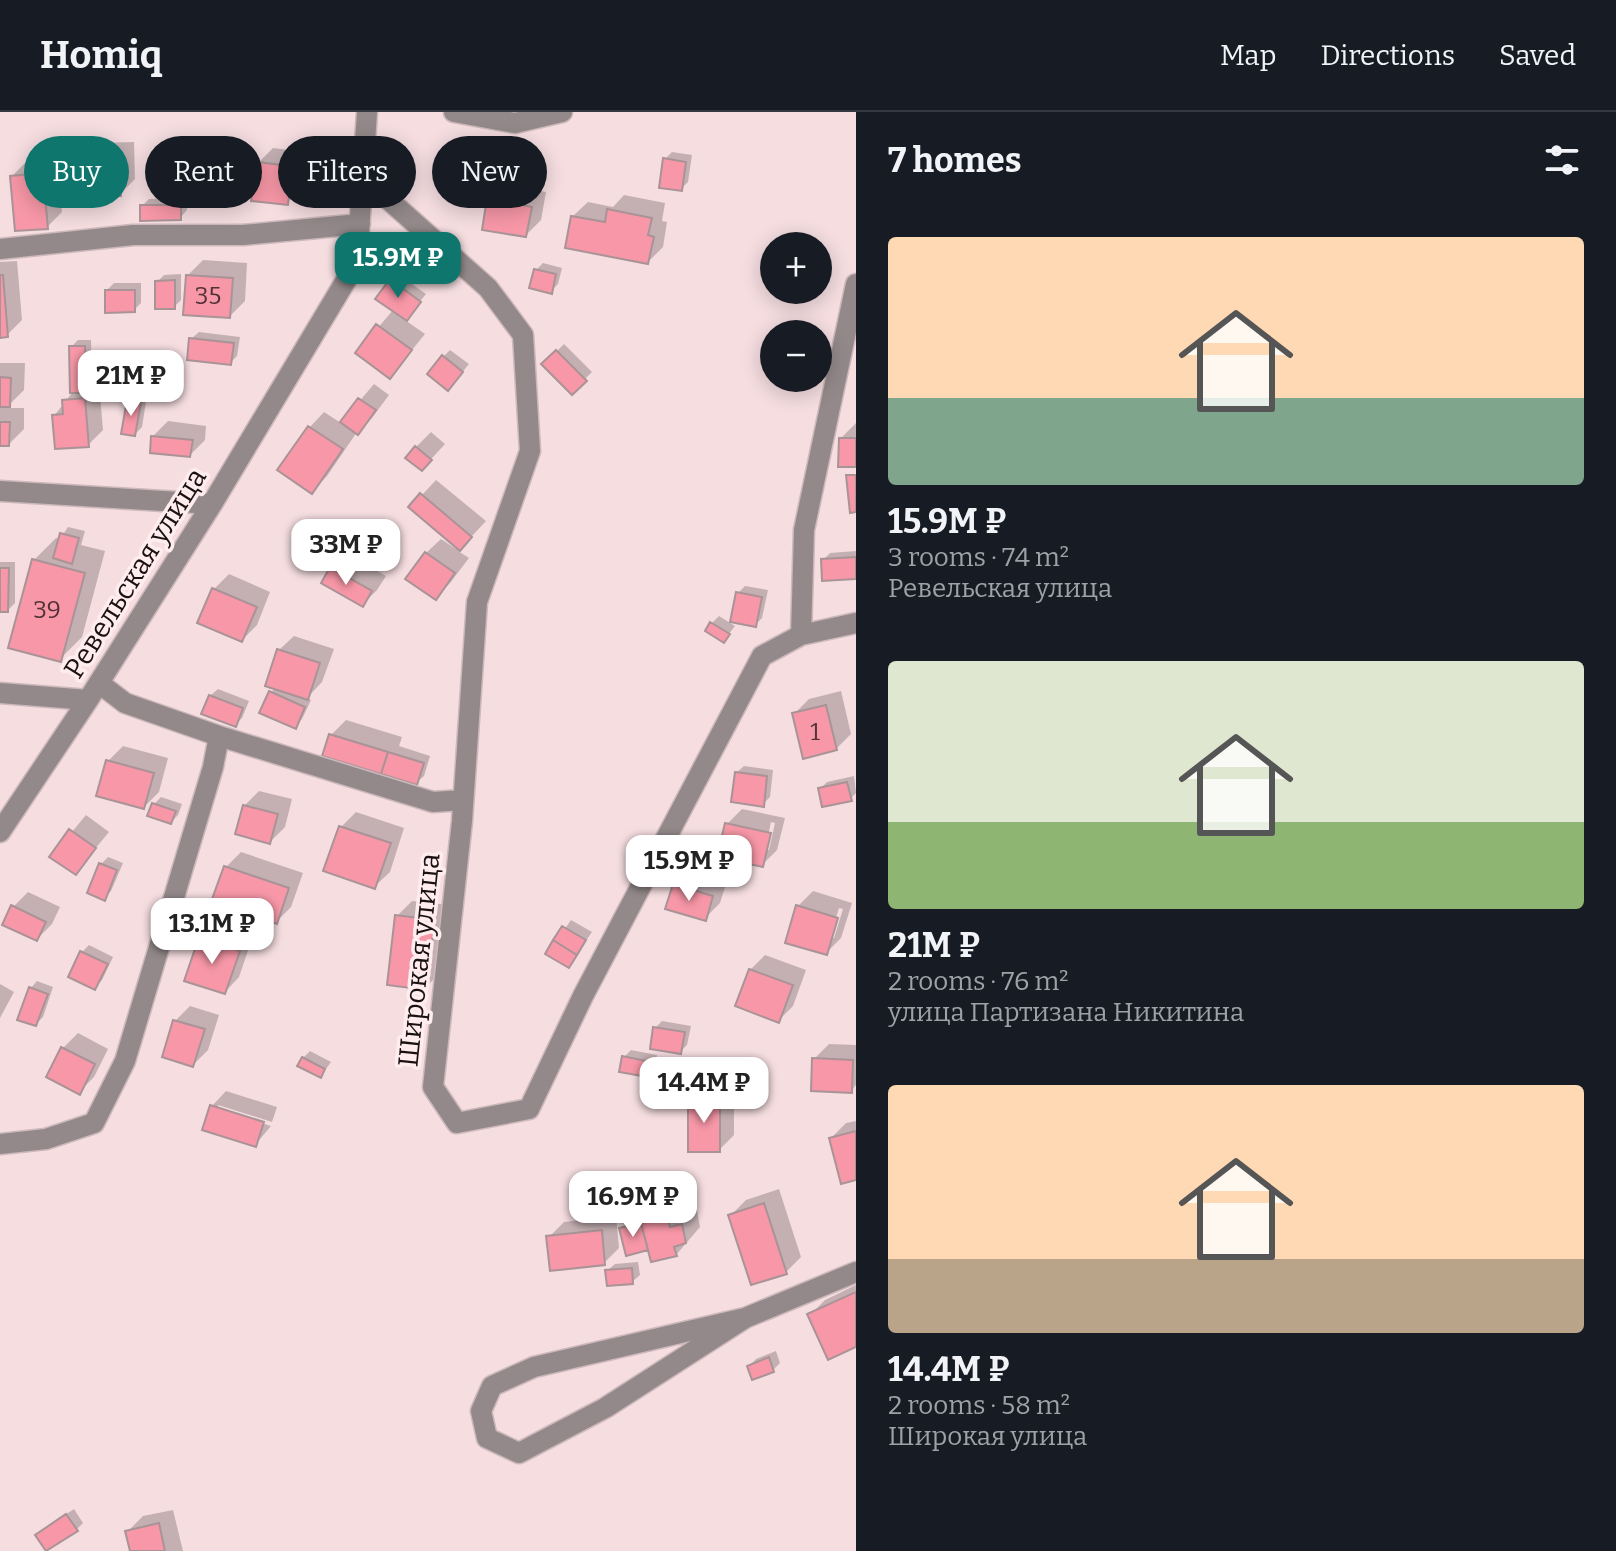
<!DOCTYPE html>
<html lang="en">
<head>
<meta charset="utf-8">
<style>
  :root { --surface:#171b24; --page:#242831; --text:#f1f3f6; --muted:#9ea1a6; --line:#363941; --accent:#0f766e }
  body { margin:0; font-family:Bitter,serif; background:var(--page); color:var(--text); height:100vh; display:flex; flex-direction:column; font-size:30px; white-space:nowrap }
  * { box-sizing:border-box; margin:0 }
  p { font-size:26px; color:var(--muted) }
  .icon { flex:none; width:44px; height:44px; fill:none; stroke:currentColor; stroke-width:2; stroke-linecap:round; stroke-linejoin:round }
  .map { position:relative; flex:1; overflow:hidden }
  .details { display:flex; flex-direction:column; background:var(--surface); width:760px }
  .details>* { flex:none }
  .banner { position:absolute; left:24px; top:24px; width:712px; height:72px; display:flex; gap:16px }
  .tools { position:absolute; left:760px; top:120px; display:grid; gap:16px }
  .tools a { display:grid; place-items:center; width:72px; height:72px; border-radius:50%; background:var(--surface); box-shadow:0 4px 20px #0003; font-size:40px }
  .price { position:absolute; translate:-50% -68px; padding:0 18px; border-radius:16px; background:#fff; color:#222; font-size:26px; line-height:52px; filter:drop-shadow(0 2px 4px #0008) }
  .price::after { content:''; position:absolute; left:50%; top:48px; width:24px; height:18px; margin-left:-12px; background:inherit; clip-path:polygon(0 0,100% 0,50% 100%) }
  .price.current { background:var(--accent); color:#fff }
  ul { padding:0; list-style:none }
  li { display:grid; align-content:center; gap:16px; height:424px; padding:0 32px }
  li span { display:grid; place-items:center; height:248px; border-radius:8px; color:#555 }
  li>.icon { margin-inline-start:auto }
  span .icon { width:144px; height:144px; fill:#fffc; stroke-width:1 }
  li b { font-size:34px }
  h2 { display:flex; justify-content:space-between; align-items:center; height:96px; padding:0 32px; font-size:34px }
  .chip { padding:0 28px; border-radius:36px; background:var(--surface); box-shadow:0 4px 20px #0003; font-size:28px; line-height:72px }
  .chip.current { background:var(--accent); color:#fff }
  header { display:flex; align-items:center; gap:48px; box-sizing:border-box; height:112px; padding:0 40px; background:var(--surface); border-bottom:2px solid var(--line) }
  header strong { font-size:38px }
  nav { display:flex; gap:44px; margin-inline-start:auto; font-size:28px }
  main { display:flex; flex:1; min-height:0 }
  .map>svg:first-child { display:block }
  .shadow { fill:#0003; fill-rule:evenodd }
  .building { fill:#f797a7; stroke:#a99396; stroke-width:2 }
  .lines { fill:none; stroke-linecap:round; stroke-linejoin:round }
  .street-casing { stroke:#cdb8bb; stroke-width:23 }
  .street { stroke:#93898a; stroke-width:20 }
  .labels { text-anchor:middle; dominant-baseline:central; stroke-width:7; stroke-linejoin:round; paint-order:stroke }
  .number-label { font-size:24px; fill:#503237 }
  .street-label { font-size:28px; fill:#191112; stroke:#ffecee }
</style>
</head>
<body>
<header>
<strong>Homiq</strong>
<nav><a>Map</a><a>Directions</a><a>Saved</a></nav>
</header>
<main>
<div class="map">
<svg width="856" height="1439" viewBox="0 0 856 1439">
  <rect width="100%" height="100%" fill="#f5dde0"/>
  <path class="shadow" d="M134 30 135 67 120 82 82 45 97 31Z
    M273 36 306 40 302 76 287 91 258 51Z
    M672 40 692 43 688 70 681 77 665 47Z
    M57 47 62 100 47 115 12 64 27 49Z
    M504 72 546 80 541 108 526 123 489 87Z
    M624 83 665 91 662 109 667 110 663 135 648 150 573 104 588 90 613 95Z
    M187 86V98L180 106 142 94 149 87Z
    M203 148 247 151 245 189 230 204 188 163Z
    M17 149 22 208 7 223 0 224V150Z
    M543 151 562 156 558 172 551 179 536 158Z
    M181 162V188L174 195 157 170 164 163Z
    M398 162 426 182 405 208 425 222 390 265 357 240 394 197 391 169Z
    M114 171H141V191L134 198 107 178Z
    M199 220 240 225 237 244 230 251 191 227Z
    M78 228H91L92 273 99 272 103 318 88 333 54 304 72 281 71 235Z
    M564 232 592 260 572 280 544 252Z
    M450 238 469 252 455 269 443 245Z
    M0 251H25L24 278 6 296H24V317L9 332H0Z
    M374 272 389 283 372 306 357 320 327 364 312 379 280 358 310 315 324 300 341 311Z
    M136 281 147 283 142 315 135 322 128 289Z
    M168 309 206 314 205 328 190 343 153 324Z
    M856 311V353L841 326Z
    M431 320 445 332 422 357 416 335Z
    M436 368 486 409 458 439 469 446 450 471 436 486 426 441 441 427 456 437 458 434 422 383Z
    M68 415 85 419 81 433 105 439 82 525 60 547 34 448 56 426 60 427Z
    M856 439V465L823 448 830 441Z
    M346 441 386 464 377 478 362 493 331 456Z
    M0 450H15V491L8 498H0Z
    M229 462 270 480 257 513 242 528 214 477Z
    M745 474 768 478 762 506 755 513 738 481Z
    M719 504 735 514 724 528 712 511Z
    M294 524 334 537 322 570 307 586 311 588 302 607 295 614 271 581 276 575 279 538Z
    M218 577 249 589 242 606 235 613 210 584Z
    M841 579 851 622 836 637 794 602 809 587Z
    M346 608 402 625 399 634 430 644 424 664 416 671 325 642 331 623Z
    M123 634 168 646 159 680 144 695 108 649Z
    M744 654 773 658 770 685 763 692 736 661Z
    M854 664 856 681 850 687 820 677 827 670Z
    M259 679 292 687 285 715 270 730 244 694Z
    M161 685 182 692 178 703 171 710 154 692Z
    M742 697 785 706 777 738 762 753 727 712ZM771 710 775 711 769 738H765Z
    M356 700 404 716 390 760 375 774 341 715Z
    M86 703 109 720 75 761 52 744Z
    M241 740 303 761 291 795 276 810 226 755Z
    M108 745 123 751 111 779 104 786 101 752Z
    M689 758 727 769 720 791 705 806 674 773Z
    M813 779 852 791 841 826 826 841 798 794ZM839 796 843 797 834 826H830Z
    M28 780 60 795 52 812 37 827 13 795Z
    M412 789 449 793 440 861 425 876 397 804Z
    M571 808 592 820 569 853 548 841Z
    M216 811 253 824 239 865 225 880 201 826Z
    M89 833 113 845 102 868 95 875 82 840Z
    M765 843 806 858 793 894 779 908 750 858Z
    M37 869 53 875 43 905 36 912 30 877Z
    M0 872 14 880 0 906Z
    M190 894 219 903 208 938 193 953 175 909Z
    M662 909 691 914 687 933 680 940 655 916Z
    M78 921 108 937 94 965 79 980 48 965 63 936Z
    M829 932 856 933V973L851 979 814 947Z
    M631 938 657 943 655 955 648 963 624 945Z
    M310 939 331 950 321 964 303 946Z
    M705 972H734V1023L719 1038 690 987Z
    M226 979 277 995 272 1010 218 993V997L271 1014 255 1033 212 994Z
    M856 1009V1066L831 1026 846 1011Z
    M644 1069 647 1088 640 1095 610 1080 617 1073Z
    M779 1077 801 1145 786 1160 731 1103 746 1088Z
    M682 1091 684 1102 697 1098 700 1115 676 1143 622 1117 629 1109 651 1104 658 1096Z
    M616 1104 619 1136 604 1151 549 1125 564 1110Z
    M638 1150 640 1163 632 1170 607 1159 615 1152Z
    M856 1173V1233L810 1203 825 1188Z
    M776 1239 780 1251 773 1258 749 1254 756 1247Z
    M74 1397 83 1411 76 1418 45 1416Z
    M173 1398 183 1439H132L128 1419 143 1404Z"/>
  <path class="building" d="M120 44 121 84 81 85 80 45Z
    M663 46 686 50 682 79 659 76Z
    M256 50 292 54 288 93 251 89Z
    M43 61 48 117 15 119 10 64Z
    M487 86 532 95 526 125 482 118Z
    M140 93H181V108L140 109Z
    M607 97 652 106 648 123 654 125 648 152 565 136 571 104 605 110Z
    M534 157 556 162 552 182 529 176Z
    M0 163H3L8 225 0 226Z
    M186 163 233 166 230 206 183 203Z
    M390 167 421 190 407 209 375 187Z
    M175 168V197H155V169Z
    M105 178H135V200L105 201Z
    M376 212 412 238 390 267 355 241Z
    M189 226 234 231 231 253 187 248Z
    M69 234H85L86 281H70Z
    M556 238 587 269 572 283 541 252Z
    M442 243 463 260 448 279 427 262Z
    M0 265 11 266 10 295H0Z
    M85 286 89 335 55 337 52 303 63 302 62 288Z
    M358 286 376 298 358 323 340 310Z
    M127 288 141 290 135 324 121 322Z
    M0 310H10L9 334H0Z
    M308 314 343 337 312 382 277 358Z
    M151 324 193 328 190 345 150 341Z
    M839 326H856V355H838Z
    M415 334 432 348 422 359 405 346Z
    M846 363H856V400L850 401Z
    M420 381 472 425 460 439 408 395Z
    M60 421 79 426 72 452 53 446Z
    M425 440 455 461 436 488 405 467Z
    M856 445V467L822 469 821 447Z
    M32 447 85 461 61 550 8 536Z
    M330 455 372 479 363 495 321 471Z
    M0 456H9L8 500H0Z
    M212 476 257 495 242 530 197 511Z
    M736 480 762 485 756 515 730 510Z
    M710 510 730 522 724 531 705 519Z
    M277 537 320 551 308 588 265 574Z
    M269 579 305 595 296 617 259 601Z
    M209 583 243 596 236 615 201 602Z
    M826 593 837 638 803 647 792 601Z
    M329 622 388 640 381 662 322 644Z
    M388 640 424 651 417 673 381 662Z
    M106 648 154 661 144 697 96 684Z
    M735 660 767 664 764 695 731 690Z
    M847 670 852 689 822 695 818 676Z
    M152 691 176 699 171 712 147 704Z
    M243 693 278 702 270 732 235 722Z
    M725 711 771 721 763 755 717 745Z
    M339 714 391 731 375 777 323 759Z
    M69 717 96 736 76 763 49 745Z
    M99 751 117 758 105 789 87 781Z
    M224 754 289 776 277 812 211 790Z
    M673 772 713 784 706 809 665 797Z
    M11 793 46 810 37 829 2 813Z
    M796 793 838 806 827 843 785 831Z
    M395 803 435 808 426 878 387 873Z
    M562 814 586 828 577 843 553 828Z
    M199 825 240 839 225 882 184 869Z
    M553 828 577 843 569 856 545 842Z
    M80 839 108 852 95 878 68 865Z
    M749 857 793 873 779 911 735 894Z
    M29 875 48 882 36 914 17 908Z
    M173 908 205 917 193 955 162 945Z
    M653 915 685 920 681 942 650 937Z
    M61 935 95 952 80 983 46 965Z
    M622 944 651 950 648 965 619 960Z
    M302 945 325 957 321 966 297 954Z
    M812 946 853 948 852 981 811 979Z
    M688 986H720V1040H688Z
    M210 993 264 1010 256 1035 202 1018Z
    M856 1019V1068L841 1072 829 1026Z
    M637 1075 641 1097 611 1102 608 1080Z
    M764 1091 787 1162 751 1173 728 1103Z
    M667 1105 670 1115 682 1112 686 1131 674 1135 677 1144 651 1150 641 1111Z
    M641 1111 648 1138 626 1144 619 1116Z
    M602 1118 605 1153 550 1159 546 1124Z
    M632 1156 633 1172 607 1174 605 1158Z
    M856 1180V1235L828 1248 807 1202Z
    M769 1245 774 1260 752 1268 747 1254Z
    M66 1402 78 1419 46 1439 35 1423Z
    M159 1411 165 1439H130L125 1419Z"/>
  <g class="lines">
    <defs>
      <path id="street" d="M454 0 515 11 562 0
        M363 65 488 176 523 223 530 339 477 490 462 709 433 975 457 1011 529 997 583 884 762 544 801 523 804 418 856 172
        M0 137 133 123H243L360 112
        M0 379 212 392
        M801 523 856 511
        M99 571 125 591 219 624 433 690 463 688
        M0 581 88 588
        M0 720 88 588 212 392 357 150 367 0
        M0 1032 46 1027 94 1011 125 949 213 655 219 624
        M745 1206 534 1255 492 1274 481 1299 487 1326 519 1341 605 1296 745 1206 856 1160"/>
    </defs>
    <use href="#street" class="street-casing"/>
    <use href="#street" class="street"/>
  </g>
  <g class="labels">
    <g class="number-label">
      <text x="208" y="184">35</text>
      <text x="47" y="498">39</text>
      <text x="815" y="620">1</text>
    </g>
    <g class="street-label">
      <text transform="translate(135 461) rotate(-58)">Ревельская улица</text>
      <text transform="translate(419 848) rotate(-84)">Широкая улица</text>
    </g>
  </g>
</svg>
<div class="tools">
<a>+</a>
<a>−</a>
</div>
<b class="price current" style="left:398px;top:188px">15.9M ₽</b>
<b class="price" style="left:131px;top:306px">21M ₽</b>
<b class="price" style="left:346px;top:475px">33M ₽</b>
<b class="price" style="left:689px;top:791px">15.9M ₽</b>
<b class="price" style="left:212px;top:854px">13.1M ₽</b>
<b class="price" style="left:704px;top:1013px">14.4M ₽</b>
<b class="price" style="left:633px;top:1127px">16.9M ₽</b>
<div class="banner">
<a class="chip current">Buy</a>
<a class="chip">Rent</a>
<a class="chip">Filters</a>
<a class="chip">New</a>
</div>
</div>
<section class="details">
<h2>7 homes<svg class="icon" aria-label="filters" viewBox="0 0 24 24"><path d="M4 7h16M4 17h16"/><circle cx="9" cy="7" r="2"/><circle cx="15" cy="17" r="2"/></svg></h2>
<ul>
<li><span style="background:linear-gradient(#ffd9b3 65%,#7fa58c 0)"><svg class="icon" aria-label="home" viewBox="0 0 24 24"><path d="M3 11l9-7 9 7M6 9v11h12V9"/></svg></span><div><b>15.9M ₽</b><p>3 rooms · 74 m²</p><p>Ревельская улица</p></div></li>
<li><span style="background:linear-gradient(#dfe7d0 65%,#8fb573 0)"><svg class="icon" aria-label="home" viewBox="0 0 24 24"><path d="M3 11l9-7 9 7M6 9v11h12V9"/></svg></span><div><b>21M ₽</b><p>2 rooms · 76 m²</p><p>улица Партизана Никитина</p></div></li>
<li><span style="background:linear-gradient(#ffd9b3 70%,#b9a48a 0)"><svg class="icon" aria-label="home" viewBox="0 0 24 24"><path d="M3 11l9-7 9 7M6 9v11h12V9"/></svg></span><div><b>14.4M ₽</b><p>2 rooms · 58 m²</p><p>Широкая улица</p></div></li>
</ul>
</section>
</main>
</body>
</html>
